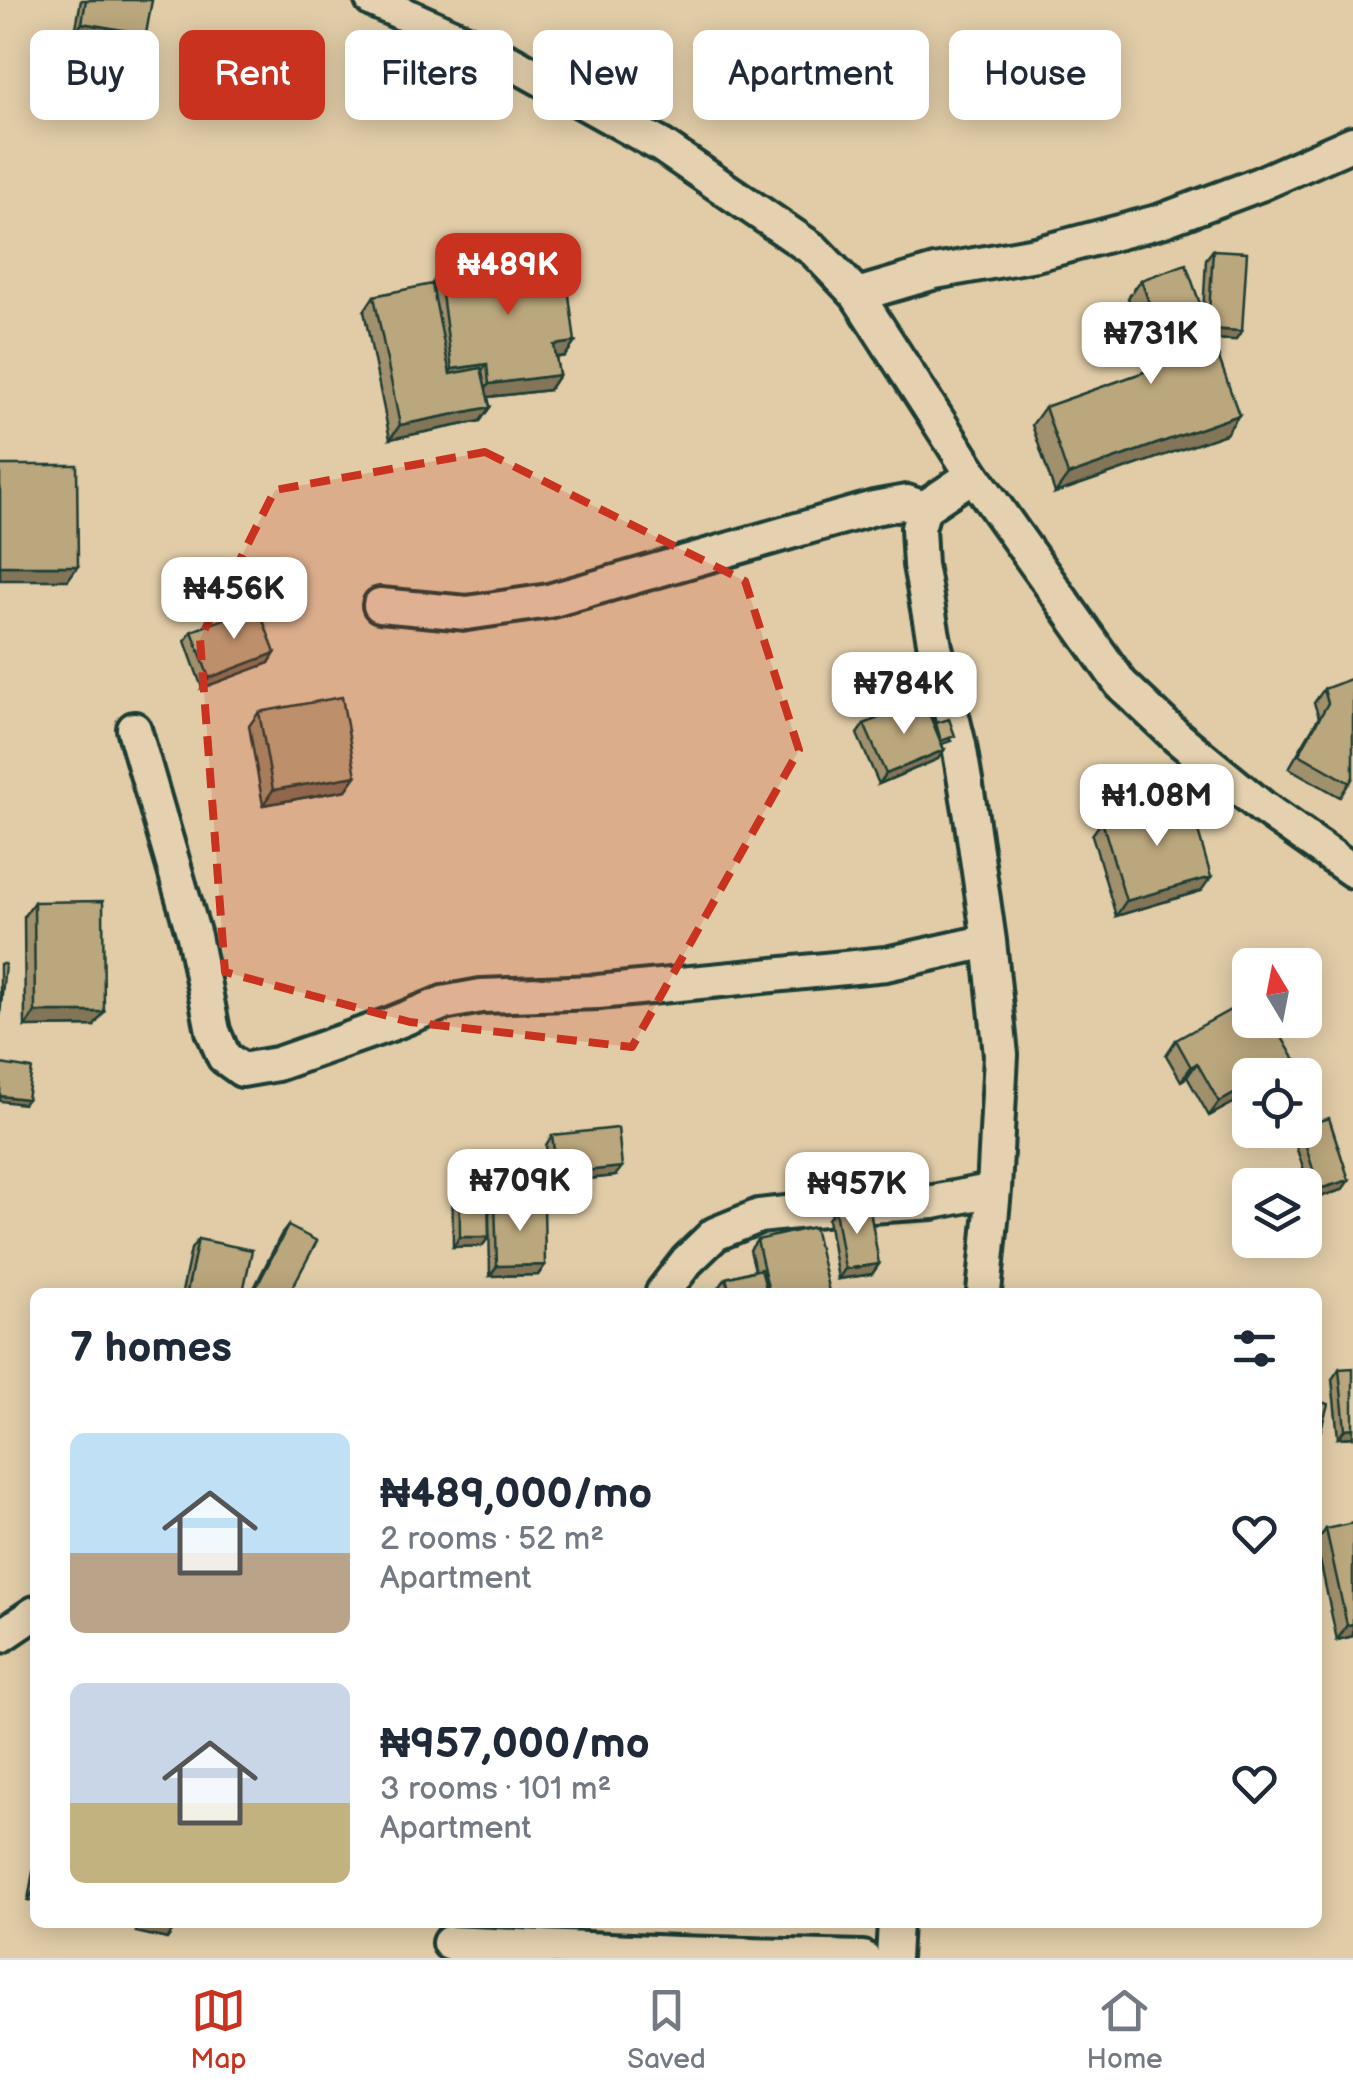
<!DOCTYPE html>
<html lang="en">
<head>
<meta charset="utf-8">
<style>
  :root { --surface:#fff; --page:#f2f2f3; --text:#1f2937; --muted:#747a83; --line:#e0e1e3; --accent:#c8321e }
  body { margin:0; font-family:"Balsamiq Sans",sans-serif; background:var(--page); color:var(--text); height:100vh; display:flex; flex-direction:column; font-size:38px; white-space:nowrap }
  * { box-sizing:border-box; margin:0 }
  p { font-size:32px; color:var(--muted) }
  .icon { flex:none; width:55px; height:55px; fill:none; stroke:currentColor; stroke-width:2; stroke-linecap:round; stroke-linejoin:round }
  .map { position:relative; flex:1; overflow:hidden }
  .side { position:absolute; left:30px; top:1288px; width:1292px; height:640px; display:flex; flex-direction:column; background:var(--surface); border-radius:15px; box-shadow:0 5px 25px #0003 }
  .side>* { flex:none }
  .banner { position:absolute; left:30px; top:30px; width:1295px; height:90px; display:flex; gap:20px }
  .needle { width:65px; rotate:350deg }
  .buttons { position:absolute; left:1232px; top:948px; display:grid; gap:20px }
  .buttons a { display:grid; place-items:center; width:90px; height:90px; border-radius:15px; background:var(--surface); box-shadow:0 5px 25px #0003; font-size:50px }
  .price { position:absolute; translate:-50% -85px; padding:0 22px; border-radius:20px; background:#fff; color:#222; font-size:32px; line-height:65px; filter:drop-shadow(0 2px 5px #0008) }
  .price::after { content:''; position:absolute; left:50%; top:60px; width:30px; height:22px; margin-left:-15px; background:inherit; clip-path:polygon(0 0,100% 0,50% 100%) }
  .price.on { background:var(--accent); color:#fff }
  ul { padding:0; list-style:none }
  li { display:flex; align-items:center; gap:30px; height:250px; padding:0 40px }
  li span { display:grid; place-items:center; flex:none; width:280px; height:200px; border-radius:15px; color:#555 }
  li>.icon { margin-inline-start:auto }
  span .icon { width:120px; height:120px; fill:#fffc; stroke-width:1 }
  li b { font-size:42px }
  h2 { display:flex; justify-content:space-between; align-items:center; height:120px; padding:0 40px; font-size:42px }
  .tag { padding:0 35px; border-radius:15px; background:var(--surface); box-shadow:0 5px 25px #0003; font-size:35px; line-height:90px }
  .tag.on { background:var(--accent); color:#fff }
  .dock { display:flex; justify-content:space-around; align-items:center; height:140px; border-top:2px solid var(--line); background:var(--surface); font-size:28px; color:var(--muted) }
  .dock a { display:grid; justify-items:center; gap:5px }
  .dock .on { color:var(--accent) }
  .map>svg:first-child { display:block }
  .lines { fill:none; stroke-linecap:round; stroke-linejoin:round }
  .minor-casing { stroke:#1f3d34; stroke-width:40 }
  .minor { stroke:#e5d1af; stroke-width:32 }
  .wall { fill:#a1906c; stroke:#1f3d34; stroke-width:2.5 }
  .shaded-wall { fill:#837558; stroke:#1f3d34; stroke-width:2.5 }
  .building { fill:#bba77d; stroke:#1f3d34; stroke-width:2.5 }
  .marked { fill:#c8321e; fill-opacity:0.2; stroke:#c8321e; stroke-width:8; stroke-dasharray:20 12; stroke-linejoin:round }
</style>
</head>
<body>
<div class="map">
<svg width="1353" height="1958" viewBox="0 0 1353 1958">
  <rect width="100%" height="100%" fill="#e1cca7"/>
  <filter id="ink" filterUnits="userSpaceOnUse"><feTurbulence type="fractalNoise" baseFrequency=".01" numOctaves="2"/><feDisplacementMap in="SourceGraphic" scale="20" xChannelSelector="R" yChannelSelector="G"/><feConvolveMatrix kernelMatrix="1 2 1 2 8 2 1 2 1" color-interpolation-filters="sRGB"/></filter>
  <g filter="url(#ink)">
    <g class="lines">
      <defs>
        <path id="minor" d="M372 0 509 61 662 146 814 250 857 295 973 475 1121 684 1177 737 1262 807 1353 871
          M857 295 935 272 1036 254 1161 221 1260 184 1353 143
          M973 475 924 508 918 528 920 565 935 647 959 745 971 816 989 941 1001 1055 994 1190 984 1292
          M380 605 467 613 549 601 874 508 907 502 924 508
          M134 729 194 936 213 1031 224 1057 242 1070 277 1064 391 1024 443 1003 481 996 598 992 886 964 989 941
          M663 1292 687 1261 715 1234 759 1216 823 1209 933 1202 994 1190
          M1 1636 35 1613
          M449 1943 677 1953 863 1958
          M893 1958 895 1922"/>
      </defs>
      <use href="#minor" class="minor-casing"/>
      <use href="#minor" class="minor"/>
    </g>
    <path class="wall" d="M81 0H152L139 44 75 33Z
      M1213 250 1242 331 1235 340 1212 339 1226 434 1055 493 1032 425 1045 407 1153 369 1128 298 1141 280 1203 314 1206 259Z
      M439 272 575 342 565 356 556 358 559 375 549 390 488 397 490 407 480 421 390 439 364 311 374 296 431 285Z
      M192 631 275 653 269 663 202 688 185 641Z
      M1324 689 1353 777 1340 797 1289 768 1319 717 1314 703Z
      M259 712 356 776 346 790 263 805 249 726Z
      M936 723 951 741 942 744 944 750 938 759 879 784 857 734 864 724 934 725Z
      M1102 821 1201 891 1116 916 1092 835Z
      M34 902 94 1026 25 1027 24 916Z
      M1176 1040 1285 1074 1209 1116 1187 1077 1181 1081 1166 1055Z
      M1298 1130H1305L1342 1190 1313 1199 1293 1137Z
      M552 1135 615 1176 550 1183 546 1145Z
      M459 1159 489 1237 482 1246 453 1247 452 1168Z
      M495 1203 545 1265 538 1275 490 1276 489 1213Z
      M835 1210 879 1264 872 1274 838 1279 828 1219Z
      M288 1226 290 1292H252L281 1235Z
      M198 1239 243 1292H182L191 1249Z
      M757 1240 829 1292H720L719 1288 726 1278 755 1270 750 1250Z
      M1339 1369 1353 1437 1338 1438 1332 1379Z
      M1326 1529 1353 1636 1337 1640 1318 1551V1540Z
      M35 1860V1901L28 1900Z"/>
    <path class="shaded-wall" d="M82 23 146 34 139 44 75 33Z
      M1208 329 1242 331 1235 340 1202 339Z
      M575 342 565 356 545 359 554 345Z
      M487 364 477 379 442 384 452 369Z
      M559 375 549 390 479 398 489 384Z
      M490 407 480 421 390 439 400 425Z
      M1239 415 1226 434 1055 493 1068 475Z
      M0 566H78L68 580H0Z
      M275 653 269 663 202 688 209 678Z
      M944 750 938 759 879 784 886 774Z
      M356 776 346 790 263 805 273 790Z
      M1211 877 1201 891 1116 916 1126 901Z
      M35 1012H104L94 1026 25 1027Z
      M1295 1060 1285 1074 1268 1075Z
      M1197 1063 1187 1077 1181 1081 1191 1067Z
      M1250 1085V1094L1209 1116 1219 1102Z
      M0 1096 27 1099 23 1104 0 1101Z
      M622 1167 615 1176 550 1183 557 1174Z
      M1349 1180 1342 1190 1313 1199 1319 1189Z
      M460 1237H489L482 1246 453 1247Z
      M879 1264 872 1274 838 1279 845 1269Z
      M545 1265 538 1275 490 1276 497 1266Z
      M1353 1428V1437L1338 1438 1345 1429Z
      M1353 1624V1636L1337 1640 1347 1625Z
      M35 1889V1901L28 1900Z
      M143 1923 174 1929 167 1939 136 1932Z"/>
    <path class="building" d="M86 0H152L146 34 82 23Z
      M1213 250 1247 252 1242 331 1208 329Z
      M564 256 575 342 554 345 559 375 489 384 487 364 452 369 439 272Z
      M1186 264 1239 415 1068 475 1045 407 1170 363 1141 280Z
      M432 284 450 374 481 368 490 407 400 425 374 296Z
      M0 465H77L78 566H0Z
      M258 606 275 653 209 678 192 631Z
      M1353 678V777L1350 783 1299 754 1328 703 1324 689Z
      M342 697 356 776 273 790 259 712Z
      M923 699 944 750 886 774 864 724Z
      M949 719 955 736 941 741 936 723Z
      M1188 796 1211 877 1126 901 1102 821Z
      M103 901 104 1012H35L34 902Z
      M0 964H5L0 1016Z
      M1250 999V1020H1272L1295 1060 1268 1075H1250V1085L1219 1102 1197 1063 1191 1067 1176 1040Z
      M1 1064 32 1069 27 1099 0 1096Z
      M1329 1118 1349 1180 1319 1189 1301 1130H1305V1125Z
      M618 1128 622 1167 557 1174 552 1135Z
      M487 1158 489 1237H460L459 1159Z
      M495 1203H544L545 1265 497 1266Z
      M869 1204 879 1264 845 1269 835 1210Z
      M288 1226 317 1241 290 1292H254Z
      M814 1227 829 1292H769L757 1240Z
      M198 1239 252 1250 243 1292H187Z
      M761 1269 767 1292H730L726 1278Z
      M1353 1368V1428L1345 1429 1339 1369Z
      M1318 1401 1328 1404 1318 1440Z
      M1353 1523V1624L1347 1625 1326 1529Z
      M143 1922H176L174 1929Z"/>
  </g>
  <path class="marked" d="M485 452 745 581 799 750 632 1047 410 1022 225 972 200 639 275 490Z"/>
</svg>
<div class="buttons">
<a><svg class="needle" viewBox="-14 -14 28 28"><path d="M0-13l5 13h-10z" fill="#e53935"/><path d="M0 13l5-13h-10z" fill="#747a83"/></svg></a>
<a><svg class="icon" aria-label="locate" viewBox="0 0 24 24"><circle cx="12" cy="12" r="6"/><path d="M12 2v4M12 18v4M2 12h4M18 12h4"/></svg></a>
<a><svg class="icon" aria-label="layers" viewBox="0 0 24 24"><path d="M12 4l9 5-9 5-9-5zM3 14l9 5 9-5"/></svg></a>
</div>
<b class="price on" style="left:508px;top:318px">₦489K</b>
<b class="price" style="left:1151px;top:387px">₦731K</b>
<b class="price" style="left:234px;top:642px">₦456K</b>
<b class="price" style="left:904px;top:737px">₦784K</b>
<b class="price" style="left:1157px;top:849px">₦1.08M</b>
<b class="price" style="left:520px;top:1234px">₦709K</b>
<b class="price" style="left:857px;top:1237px">₦957K</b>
<div class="banner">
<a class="tag">Buy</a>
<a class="tag on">Rent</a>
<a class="tag">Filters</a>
<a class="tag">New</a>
<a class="tag">Apartment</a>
<a class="tag">House</a>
</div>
<section class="side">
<h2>7 homes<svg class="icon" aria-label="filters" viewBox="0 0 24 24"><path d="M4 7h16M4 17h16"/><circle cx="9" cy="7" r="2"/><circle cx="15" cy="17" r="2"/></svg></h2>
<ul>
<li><span style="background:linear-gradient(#bfe0f5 60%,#b9a48a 0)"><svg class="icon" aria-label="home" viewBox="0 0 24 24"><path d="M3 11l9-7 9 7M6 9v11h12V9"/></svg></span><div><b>₦489,000/mo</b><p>2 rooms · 52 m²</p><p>Apartment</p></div><svg class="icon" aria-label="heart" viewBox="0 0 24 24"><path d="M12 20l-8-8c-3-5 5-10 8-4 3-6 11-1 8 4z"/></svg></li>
<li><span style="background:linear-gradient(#c9d6e8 60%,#c2b280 0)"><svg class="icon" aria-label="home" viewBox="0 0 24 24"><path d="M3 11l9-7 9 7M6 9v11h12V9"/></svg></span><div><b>₦957,000/mo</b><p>3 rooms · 101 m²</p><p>Apartment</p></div><svg class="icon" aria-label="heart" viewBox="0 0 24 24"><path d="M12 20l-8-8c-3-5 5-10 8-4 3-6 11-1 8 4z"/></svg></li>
</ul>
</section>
</div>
<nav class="dock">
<a class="on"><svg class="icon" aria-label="map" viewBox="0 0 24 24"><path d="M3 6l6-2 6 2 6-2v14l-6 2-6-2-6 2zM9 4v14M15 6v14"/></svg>Map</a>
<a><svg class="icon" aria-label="saved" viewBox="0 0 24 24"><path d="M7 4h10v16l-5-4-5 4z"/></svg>Saved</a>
<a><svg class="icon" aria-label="home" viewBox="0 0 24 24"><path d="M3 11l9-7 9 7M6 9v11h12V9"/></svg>Home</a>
</nav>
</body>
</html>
